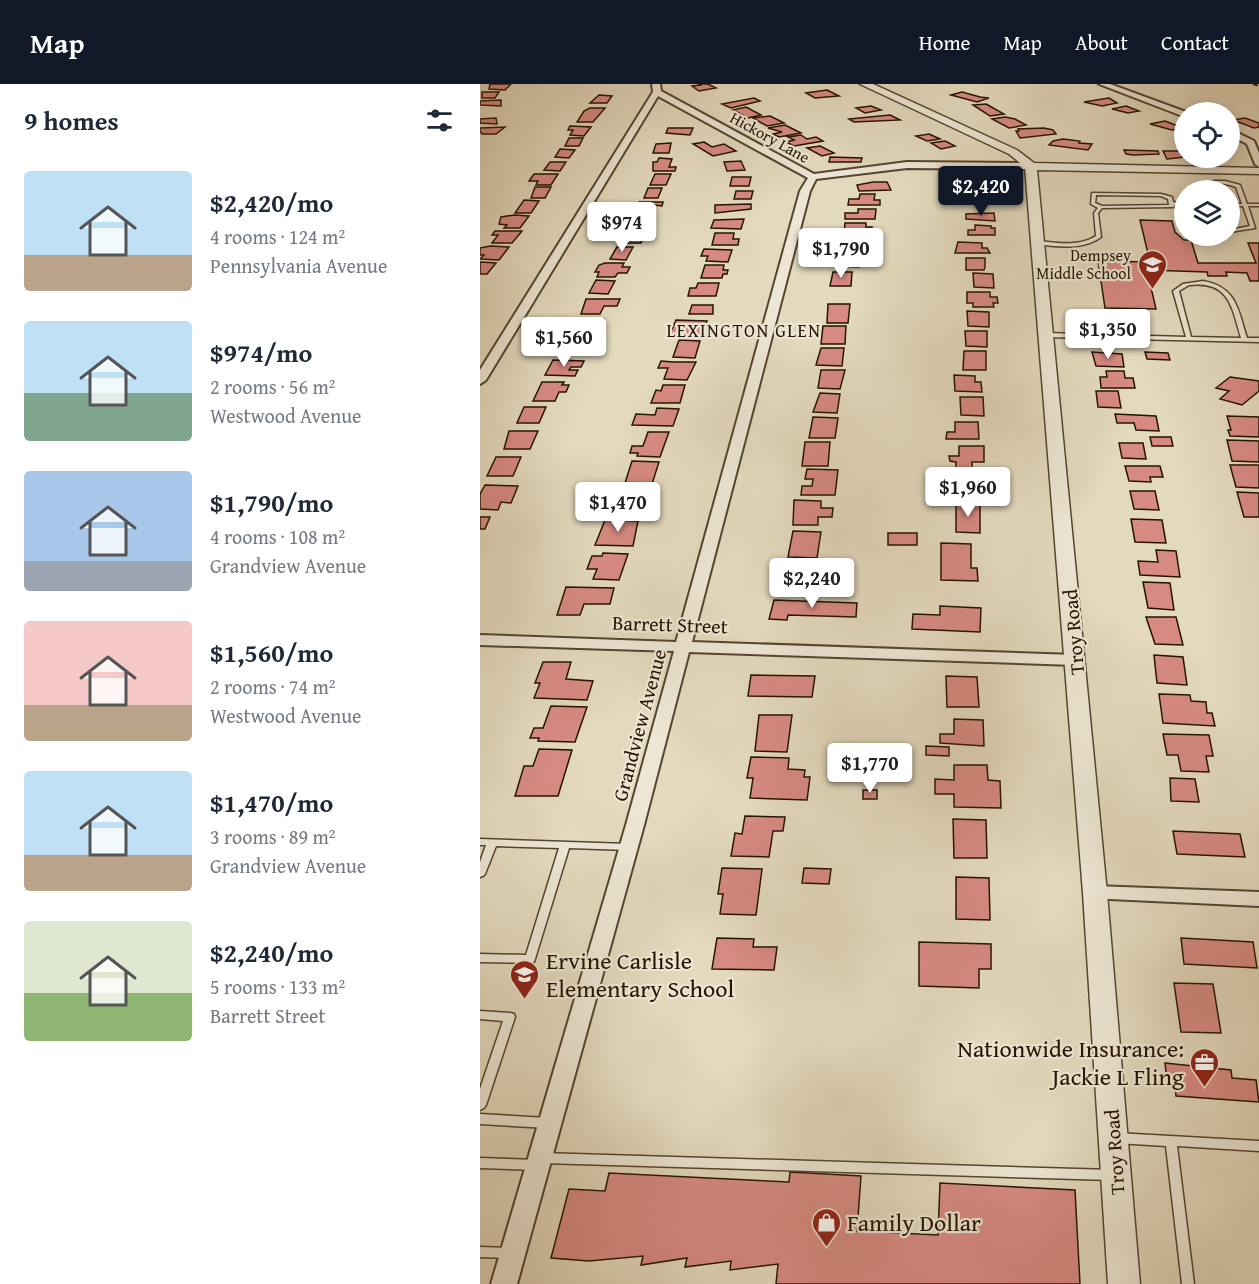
<!DOCTYPE html>
<html lang="en">
<head>
<meta charset="utf-8">
<style>
  :root { --surface:#fff; --page:#f6f6f7; --text:#1f2937; --muted:#747a83; --accent:#111827 }
  body { margin:0; font-family:"Gentium Book Plus",serif; background:var(--page); color:var(--text); height:100vh; display:flex; flex-direction:column; font-size:22px; white-space:nowrap }
  * { box-sizing:border-box; margin:0 }
  p { font-size:20px; color:var(--muted) }
  .icon { flex:none; width:33px; height:33px; fill:none; stroke:currentColor; stroke-width:2; stroke-linecap:round; stroke-linejoin:round }
  .map { position:relative; flex:1; overflow:hidden }
  .panel { display:flex; flex-direction:column; background:var(--surface); width:480px }
  .panel>* { flex:none }
  .fabs { position:absolute; left:694px; top:18px; display:grid; gap:12px }
  .fabs a { display:grid; place-items:center; width:66px; height:66px; border-radius:50%; background:var(--surface); box-shadow:0 3px 15px #0003; font-size:30px }
  .price { position:absolute; translate:-50% -51px; padding:0 14px; border-radius:6px; background:#fff; color:#222; font-size:20px; line-height:39px; filter:drop-shadow(0 2px 3px #0008) }
  .price::after { content:''; position:absolute; left:50%; top:36px; width:18px; height:14px; margin-left:-9px; background:inherit; clip-path:polygon(0 0,100% 0,50% 100%) }
  .price.on { background:var(--accent); color:#fff }
  ul { padding:0; list-style:none }
  li { display:flex; align-items:center; gap:18px; height:150px; padding:0 24px }
  li span { display:grid; place-items:center; flex:none; width:168px; height:120px; border-radius:6px; color:#555 }
  li>.icon { margin-inline-start:auto }
  span .icon { width:72px; height:72px; fill:#fffc; stroke-width:1 }
  li b { font-size:26px }
  h2 { display:flex; justify-content:space-between; align-items:center; height:72px; padding:0 24px; font-size:26px }
  header { display:flex; align-items:center; gap:36px; box-sizing:border-box; height:84px; padding:0 30px; background:var(--accent); color:#fff }
  header strong { font-size:28px }
  nav { display:flex; gap:33px; margin-inline-start:auto; font-size:21px }
  main { display:flex; flex:1; min-height:0 }
  .map>svg:first-child { display:block }
  .building { fill:#d78a82; stroke:#251400; stroke-width:1.5 }
  .lines { fill:none; stroke-linecap:round; stroke-linejoin:round }
  .service-casing { stroke:#54452f; stroke-width:3 }
  .minor-casing { stroke:#54452f; stroke-width:4 }
  .tertiary-casing { stroke:#54452f; stroke-width:3 }
  .service { fill:#ede6d4; fill-rule:evenodd }
  .minor { fill:#ede6d4; fill-rule:evenodd }
  .tertiary { fill:#ede6d4; fill-rule:evenodd }
  .rail { stroke:#251400; stroke-width:2; stroke-dasharray:5 5; stroke-linecap:butt }
  .labels { text-anchor:middle; dominant-baseline:central; stroke-width:4.5; stroke-linejoin:round; paint-order:stroke }
  .far-street-label { font-size:16px; fill:#251400; stroke:#ede6d4 }
  .far-poi-label { font-size:16px; fill:#251400; stroke:#ede6d4; text-anchor:end }
  .far-neighbourhood-label { font-size:18px; letter-spacing:1.5px; fill:#251400; stroke:#ede6d4 }
  .street-label { font-size:20px; fill:#251400; stroke:#ede6d4 }
  .near-poi-label { font-size:24px; fill:#251400; stroke:#ede6d4; text-anchor:start }
</style>
</head>
<body>
<header>
<strong>Map</strong>
<nav><a>Home</a><a>Map</a><a>About</a><a>Contact</a></nav>
</header>
<main>
<section class="panel">
<h2>9 homes<svg class="icon" aria-label="filters" viewBox="0 0 24 24"><path d="M4 7h16M4 17h16"/><circle cx="9" cy="7" r="2"/><circle cx="15" cy="17" r="2"/></svg></h2>
<ul>
<li><span style="background:linear-gradient(#bfe0f5 70%,#b9a48a 0)"><svg class="icon" aria-label="home" viewBox="0 0 24 24"><path d="M3 11l9-7 9 7M6 9v11h12V9"/></svg></span><div><b>$2,420/mo</b><p>4 rooms · 124 m²</p><p>Pennsylvania Avenue</p></div></li>
<li><span style="background:linear-gradient(#bfe0f5 60%,#7fa58c 0)"><svg class="icon" aria-label="home" viewBox="0 0 24 24"><path d="M3 11l9-7 9 7M6 9v11h12V9"/></svg></span><div><b>$974/mo</b><p>2 rooms · 56 m²</p><p>Westwood Avenue</p></div></li>
<li><span style="background:linear-gradient(#a9c7e8 75%,#9aa5b1 0)"><svg class="icon" aria-label="home" viewBox="0 0 24 24"><path d="M3 11l9-7 9 7M6 9v11h12V9"/></svg></span><div><b>$1,790/mo</b><p>4 rooms · 108 m²</p><p>Grandview Avenue</p></div></li>
<li><span style="background:linear-gradient(#f6c9c9 70%,#b9a48a 0)"><svg class="icon" aria-label="home" viewBox="0 0 24 24"><path d="M3 11l9-7 9 7M6 9v11h12V9"/></svg></span><div><b>$1,560/mo</b><p>2 rooms · 74 m²</p><p>Westwood Avenue</p></div></li>
<li><span style="background:linear-gradient(#bfe0f5 70%,#b9a48a 0)"><svg class="icon" aria-label="home" viewBox="0 0 24 24"><path d="M3 11l9-7 9 7M6 9v11h12V9"/></svg></span><div><b>$1,470/mo</b><p>3 rooms · 89 m²</p><p>Grandview Avenue</p></div></li>
<li><span style="background:linear-gradient(#dfe7d0 60%,#8fb573 0)"><svg class="icon" aria-label="home" viewBox="0 0 24 24"><path d="M3 11l9-7 9 7M6 9v11h12V9"/></svg></span><div><b>$2,240/mo</b><p>5 rooms · 133 m²</p><p>Barrett Street</p></div></li>
</ul>
</section>
<div class="map">
<svg width="779" height="1200" viewBox="0 0 779 1200">
  <rect width="100%" height="100%" fill="#e3d9bd"/>
  <filter id="stains"><feTurbulence type="fractalNoise" baseFrequency=".00333" numOctaves="4"/><feColorMatrix values="0 0 0 0 .2 0 0 0 0 .09 0 0 0 0 .02 0 0 0 .5 -.17"/></filter>
  <radialGradient id="worn" r=".72"><stop offset=".6" stop-color="#630" stop-opacity="0"/><stop offset="1" stop-color="#630" stop-opacity=".3"/></radialGradient>
  <path class="building" d="M10 0H31L25 6 9 5Z
    M218 0H228L236 4 219 7 212 2 220 1Z
    M347 6 359 12 335 14 326 9Z
    M2 8H19L15 14H2Z
    M482 8 500 13 509 14 497 18 471 11Z
    M119 11 132 12 127 19H110Z
    M274 14 280 17 251 24 242 20Z
    M629 14 637 19 622 22 604 18Z
    M21 16V22L0 21V17Z
    M506 20 524 30 510 32 493 21Z
    M391 22 401 26 385 29 376 24Z
    M646 22 659 27 648 29 632 25Z
    M266 23 281 31 268 34 253 26Z
    M110 24H125L113 38H97L104 27Z
    M410 31 420 36 374 38 369 35Z
    M290 32 304 39 287 42 273 34Z
    M525 33 535 35 546 41 529 44 512 35Z
    M16 34 17 40 0 39V35Z
    M765 34 779 39V43L774 44 753 36Z
    M685 37 703 44 692 46 670 40Z
    M305 41 321 49 299 53 293 50 302 48 288 44Z
    M90 42 111 43 104 52 90 51 93 46H88Z
    M25 43 16 50H2L0 47V44Z
    M188 44H213L210 51 186 49Z
    M564 44 573 46 576 50 540 54 536 47H539L538 45Z
    M449 50 460 55 447 57 436 52Z
    M321 51 327 55 336 53 343 57 314 62 306 58 314 56 308 53Z
    M89 54H103L99 62H85Z
    M583 55 600 57 599 59 612 60 608 66 569 61 573 57Z
    M465 57 475 62 461 65 451 59Z
    M224 58 232 63 244 60 256 67 233 72 213 60Z
    M191 59 189 69H173L176 60Z
    M340 62 354 69 342 72 327 64Z
    M80 65 95 66 89 74 75 73Z
    M644 66 678 67 679 70 653 71 646 70Z
    M683 67H705V73L687 75Z
    M350 73 382 74 381 78H349Z
    M179 74 192 75 189 83H196L195 87H173V78H177Z
    M261 77 265 86 247 87 244 78Z
    M70 78H86L80 87 64 86Z
    M488 85 519 88V95H490L493 88H488Z
    M54 90H78L71 101H56L58 97H49Z
    M175 90H191L186 101H170Z
    M252 93H271L269 102H250Z
    M393 98H407L411 106 379 107 377 101Z
    M499 101H515L516 110 485 109 484 104H499Z
    M55 103H71L65 114H51Z
    M168 104H182L178 114H164Z
    M256 107H273L271 115H254Z
    M380 110H395L394 116H400V121H368L369 115H379Z
    M44 116 59 117 51 129H35Z
    M159 118H183L182 122 174 121 171 129H154Z
    M271 120V125L235 129V121Z
    M378 125H396L395 135H365V129H378Z
    M514 129 515 137 486 135V130Z
    M34 131 49 132 40 144H24L27 141 19 140 21 133Z
    M147 131H163L162 133H171L169 138H160L158 143H142Z
    M264 135 261 145 231 144 234 136Z
    M660 136 692 137 695 148 704 156H711L718 179H776L768 159H779V197H770L767 189 746 188 747 192H728L727 188 667 186 676 225 625 224 618 177 670 178Z
    M365 139H386V143H392L391 150 364 149Z
    M495 141 511 142V144H515V151H488V146H495Z
    M15 147H42L32 159H12L18 151H12Z
    M144 147H160L156 154H163L161 159H137Z
    M235 149H254L253 155H259L258 161H232Z
    M365 155H381L377 167H360L361 159H365Z
    M478 158 502 159V164H507L510 169H475Z
    M10 162 29 163 19 176 0 175 4 171H0V164Z
    M137 163H153L146 176 130 175Z
    M224 165 252 166 248 178 226 177 228 172H221Z
    M360 171H381L379 183 358 182Z
    M486 174H505V183L504 186H486Z
    M0 178 16 179 7 190H0Z
    M125 179H144L142 183H150L147 189H138L135 193H117L119 188H115L119 181Z
    M225 181H244L243 186H248L247 190H243L242 194H221Z
    M353 188H372L371 202H350Z
    M493 189 513 190 514 204 494 203Z
    M116 196 135 197 128 210 109 209Z
    M218 199H239L236 212H208L210 204H216Z
    M487 208H510V213H517L518 219H513L514 223H493V219H487Z
    M106 215H140L137 222H124L120 230H101Z
    M348 220H370L368 239H347Z
    M212 221H233V230H209Z
    M487 227 509 228V243L488 242Z
    M96 234 124 235 120 250H95L98 244 92 243Z
    M196 236 227 237 221 253 189 252Z
    M343 242H366L365 260H341Z
    M485 247H507V263L486 262Z
    M88 255H108L105 260H112L109 266H102L99 271H80L84 263H81L82 259H86Z
    M199 256 220 257 215 274 193 273Z
    M341 264H364L362 282 336 281Z
    M484 267H506V286H483Z
    M612 268 642 270 644 283 616 282Z
    M665 268 688 269 690 276 667 275Z
    M73 276 104 277 101 283H91L89 286H98L95 292 65 291Z
    M181 277 193 278H216L207 296 184 295 188 284H178Z
    M341 286H365L360 305 338 304Z
    M626 287H644L645 294H653L655 304H621L620 293H627Z
    M474 291 495 292V298H501L502 308 475 307Z
    M750 293 779 297V307L762 321 740 315 749 307 736 304Z
    M62 298H84L82 301H89L86 308H79L75 317H53Z
    M183 301H205L200 319H171L176 306 181 307Z
    M616 307H638L641 324 618 323Z
    M340 309 360 310 357 329 333 328Z
    M480 313H503L504 332 481 331Z
    M44 323H66L59 339H37Z
    M177 324 199 325 193 342 152 341 156 330 175 331Z
    M635 330 676 332 679 347 656 346 654 339H637Z
    M747 332 779 333V353L750 352 748 346H751Z
    M333 333 358 334 355 354H329Z
    M475 338H498L499 355H466L467 348H475Z
    M29 347H58L50 365H24Z
    M168 348H189L180 373 157 372 158 369H150L152 362H163Z
    M670 353H691L693 362H672Z
    M747 356 779 357V378L752 377Z
    M325 358H350L348 382H322Z
    M639 359H663L666 375 642 374Z
    M479 362H504V378H492V387L476 386V378L470 377 469 372H479Z
    M16 373H41L33 392H7Z
    M152 377 179 378 172 400 145 399Z
    M750 381H779V404L756 403Z
    M645 382H680L683 393H670L671 398 649 397Z
    M327 385 358 386 355 411H321L322 402H332L333 395H325Z
    M479 389H501L503 413H480Z
    M5 401 38 402 31 419 21 418 18 426 0 425V410Z
    M128 405 170 406 162 429 140 428 144 418H124Z
    M650 407H675L679 426 654 425Z
    M757 408 779 409V433H764Z
    M314 416 341 417V424H353L352 433H338V441H313Z
    M476 419H500V449L476 448Z
    M0 433H10L5 445H0Z
    M651 435 682 436 686 459 655 458Z
    M125 436 158 437 153 462 115 461Z
    M313 447 341 448 337 474 308 473Z
    M408 449H437V461H408Z
    M461 459 491 460V484H497L498 497 461 496Z
    M676 466 696 467 700 493 660 491 658 477 678 478Z
    M123 469 148 470 139 496 113 495 117 485H107L112 472H122Z
    M305 481H332L329 507H302Z
    M663 498 690 499 694 526 668 524Z
    M86 503 134 504 130 520H104L100 531H77Z
    M294 516 377 519 376 533 308 531 307 536 289 535Z
    M460 522 501 524 500 548 432 545 433 530 460 531Z
    M666 533H696L703 561 675 560Z
    M674 571 703 573 707 601 677 599Z
    M63 578H91L86 595 113 597 107 616 54 614 60 599H55Z
    M271 591 335 592 332 613 268 612Z
    M466 592 497 593 499 623H467Z
    M679 610 710 611 711 617 726 618 727 629H732L735 642 683 639Z
    M71 622 107 623 95 658 58 657 59 654H50L54 644H63Z
    M279 631H312L307 668 275 667Z
    M474 635 503 636 504 662 460 659V650H474Z
    M683 650 729 651 733 672H726L729 688 701 687 698 671H687Z
    M446 662 469 663V672L446 671Z
    M59 665 92 666 78 712H35L44 682H53Z
    M271 673 309 674 308 685 325 686 324 693H330L327 716 270 714 273 694H267Z
    M474 681H507L508 696 520 697 521 724 474 723V710H455V695L474 696Z
    M690 694 715 695 719 718 691 717Z
    M383 706H397V715H383Z
    M265 732 305 733 303 747H293L289 773 251 772 255 749 262 750Z
    M473 735 506 736 507 774H474Z
    M693 747 760 750 765 773 697 770Z
    M242 784 282 785 276 831 240 830 243 810H238Z
    M324 784 351 785 349 800 322 799Z
    M476 793 509 794 510 836 476 835Z
    M237 854 274 855 273 863H297L294 886 232 885Z
    M701 854 773 858 777 884 704 880Z
    M439 858 511 860V885H499V904L439 902Z
    M694 899 733 900 741 949 701 948Z
    M685 979 751 986 752 994 776 996 779 1018 696 1012 695 997 687 996Z
    M310 1088 381 1092 377 1147 458 1151 460 1099 595 1106 600 1200H296L298 1180 250 1186 251 1177 205 1183 207 1174 161 1181 163 1172 109 1177 71 1174 89 1105 125 1107 129 1089 309 1098Z"/>
  <g class="lines">
    <defs>
      <path id="service" d="M735 97H745L760 101 767 120H779V122H768L775 144 750 148V146L770 142 763 122H750V120H762L756 103C746 99 735 98 725 102L726 106H722L720 100Z
        M612 109 681 110 692 113 693 118 705 119V121H694V123H692L622 124 618 129 621 153C604 166 578 163 557 160L556 159 559 157C578 159 599 163 616 152L614 129 618 124 611 120ZM616 111 681 112 688 115 689 121 622 122 615 119Z
        M723 197C757 203 758 226 767 254H779V258L566 253 563 251 566 249 706 253 693 207 703 200ZM709 201C749 196 752 223 761 254L711 253 699 207Z
        M0 755 148 760 151 761 153 763 151 765 148 766 89 764 54 878 50 879 0 878V870L46 871 79 764 16 762 5 790 3 792 0 793V778L6 761H0Z
        M0 927 30 929 34 930 35 933 6 1021 4 1024 0 1026V1005L23 937 0 935Z
        M0 1030 68 1034 72 1036 74 1039 72 1042 68 1044 0 1040Z
        M636 1049 779 1057V1067L697 1062 714 1200H702L686 1062 636 1059 632 1057 630 1054 632 1051Z
        M61 1069 632 1086 636 1087 638 1091 636 1095 632 1096 62 1079 63 1081 61 1084 57 1086 0 1084V1074L56 1076 55 1074 57 1071Z
        M0 1163 29 1164 33 1165 35 1169 33 1173 29 1174 0 1173Z"/>
      <path id="minor" d="M172 0H180L181 7 334 90 427 78 551 79 555 82 551 85 427 84 336 95 330 107 212 558 595 571 603 576 595 581 209 568 164 741 37 1200H11L146 741 194 567 0 561V551L196 558 320 107 328 94 178 12 6 296 0 300V286L173 8Z
        M619 0H630L706 28 705 33Z
        M750 45 774 57 779 69V83L775 80 767 60 750 51Z
        M615 802 779 808V822L608 814 605 809 608 804Z"/>
      <path id="tertiary" d="M380 0H393L537 66 554 79 779 84V90L557 86 627 809 660 1200H628L603 809 545 83 529 70Z"/>
    </defs>
    <use href="#service" class="service-casing"/>
    <use href="#minor" class="minor-casing"/>
    <use href="#tertiary" class="tertiary-casing"/>
    <use href="#service" class="service"/>
    <use href="#minor" class="minor"/>
    <use href="#tertiary" class="tertiary"/>
    <path class="rail" d="M773 0 779 2"/>
  </g>
  <defs>
    <symbol id="school-pin" viewBox="-11 -11 22 30"><path d="M0 17L-7.5 6A9.5 9.5 0 1 1 7.5 6Z" fill="#8f2418" stroke="#ede6d4"/><path d="M0-5L7-2L0 1L-7-2ZM-4 1L0 2.5L4 1V4Q0 6-4 4Z" fill="#fff"/></symbol>
    <symbol id="office-pin" viewBox="-11 -11 22 30"><path d="M0 17L-7.5 6A9.5 9.5 0 1 1 7.5 6Z" fill="#8f2418" stroke="#ede6d4"/><path d="M-6-3h4V-5.5h4V-3h4V5H-6ZM-1-4.5V-3h2v-1.5ZM-6 0V1H6V0Z" fill="#fff"/></symbol>
    <symbol id="shop-pin" viewBox="-11 -11 22 30"><path d="M0 17L-7.5 6A9.5 9.5 0 1 1 7.5 6Z" fill="#8f2418" stroke="#ede6d4"/><path d="M-5-2.5h2.3a2.7 3.5 0 0 1 5.4 0H5L5.5 6h-11ZM-1.5-2.5h3a1.5 2.3 0 0 0-3 0Z" fill="#fff"/></symbol>
  </defs>
  <g fill-rule="evenodd">
    <use href="#school-pin" x="656" y="164" width="33" height="45"/>
    <use href="#school-pin" x="28" y="874" width="33" height="45"/>
    <use href="#office-pin" x="708" y="962" width="33" height="45"/>
    <use href="#shop-pin" x="330" y="1122" width="33" height="45"/>
  </g>
  <g class="labels">
    <g class="far-street-label">
      <text transform="translate(290 53) rotate(29)">Hickory Lane</text>
    </g>
    <g class="far-poi-label">
      <text x="651" y="171">Dempsey<tspan x="651" dy="18">Middle School</tspan></text>
    </g>
    <g class="far-neighbourhood-label">
      <text x="264" y="246">LEXINGTON GLEN</text>
    </g>
    <g class="street-label">
      <text transform="translate(190 540) rotate(2)">Barrett Street</text>
      <text transform="translate(593 548) rotate(-95)">Troy Road</text>
      <text transform="translate(159 641) rotate(-75)">Grandview Avenue</text>
      <text transform="translate(634 1068) rotate(-94)">Troy Road</text>
    </g>
    <g class="near-poi-label">
      <text x="66" y="876">Ervine Carlisle<tspan x="66" dy="28">Elementary School</tspan></text>
      <text x="704" y="964" text-anchor="end">Nationwide Insurance:<tspan x="704" dy="28">Jackie L Fling</tspan></text>
      <text x="367" y="1138">Family Dollar</text>
    </g>
  </g>
  <rect width="100%" height="100%" filter="url(#stains)"/>
  <rect width="100%" height="100%" fill="url(#worn)"/>
</svg>
<div class="fabs">
<a><svg class="icon" aria-label="locate" viewBox="0 0 24 24"><circle cx="12" cy="12" r="6"/><path d="M12 2v4M12 18v4M2 12h4M18 12h4"/></svg></a>
<a><svg class="icon" aria-label="layers" viewBox="0 0 24 24"><path d="M12 4l9 5-9 5-9-5zM3 14l9 5 9-5"/></svg></a>
</div>
<b class="price on" style="left:501px;top:133px">$2,420</b>
<b class="price" style="left:142px;top:169px">$974</b>
<b class="price" style="left:361px;top:195px">$1,790</b>
<b class="price" style="left:628px;top:276px">$1,350</b>
<b class="price" style="left:84px;top:284px">$1,560</b>
<b class="price" style="left:488px;top:434px">$1,960</b>
<b class="price" style="left:138px;top:449px">$1,470</b>
<b class="price" style="left:332px;top:525px">$2,240</b>
<b class="price" style="left:390px;top:710px">$1,770</b>
</div>
</main>
</body>
</html>
